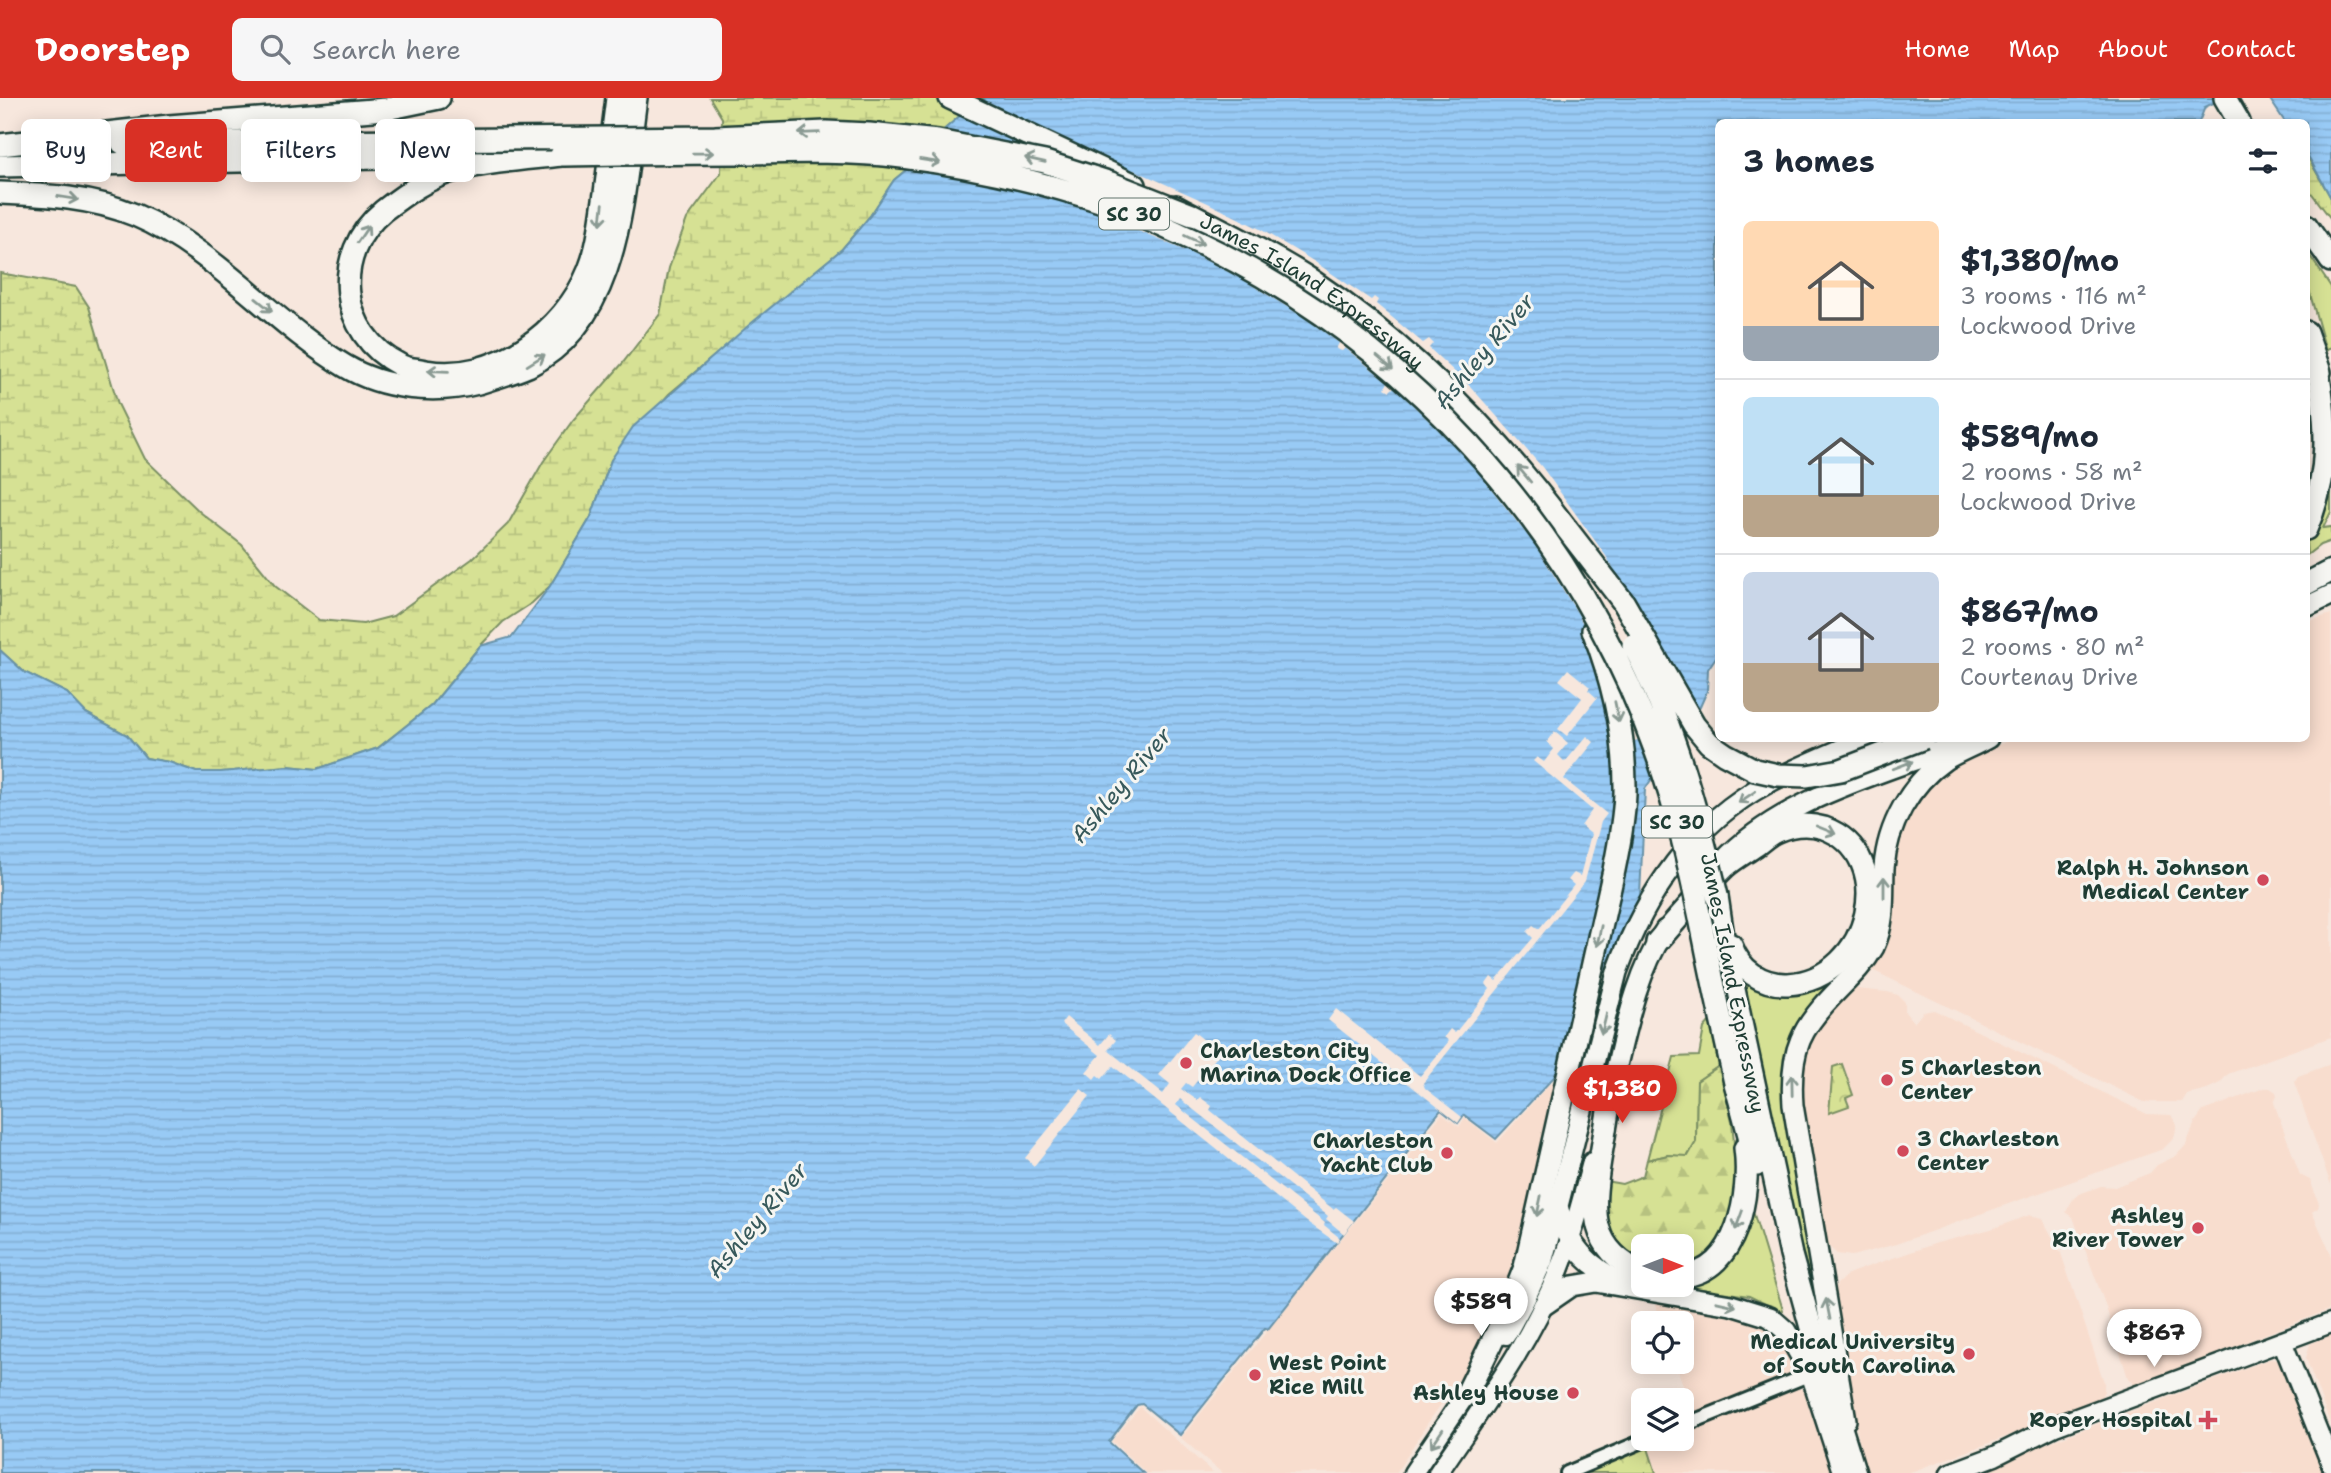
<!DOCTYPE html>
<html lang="en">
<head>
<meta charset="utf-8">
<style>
  :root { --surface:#fff; --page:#f6f6f7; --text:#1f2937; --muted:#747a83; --line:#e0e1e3; --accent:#d93025 }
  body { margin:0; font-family:"Shantell Sans",sans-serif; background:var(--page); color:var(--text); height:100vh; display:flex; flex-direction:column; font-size:26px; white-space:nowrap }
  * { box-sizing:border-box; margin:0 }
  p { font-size:23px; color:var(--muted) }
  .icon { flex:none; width:38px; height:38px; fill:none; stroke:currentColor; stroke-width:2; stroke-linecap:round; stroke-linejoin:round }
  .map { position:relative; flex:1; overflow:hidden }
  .details { position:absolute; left:1715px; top:21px; width:595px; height:623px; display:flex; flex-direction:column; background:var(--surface); border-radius:10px; box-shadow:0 4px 18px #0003 }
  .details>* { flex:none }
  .banner { position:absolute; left:21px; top:21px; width:665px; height:63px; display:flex; gap:14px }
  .needle { width:46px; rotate:90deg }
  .buttons { position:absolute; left:1631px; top:1136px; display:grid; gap:14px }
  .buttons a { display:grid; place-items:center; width:63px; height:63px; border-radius:10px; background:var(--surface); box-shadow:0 4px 18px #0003; font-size:35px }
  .price { position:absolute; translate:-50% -60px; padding:0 16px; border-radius:24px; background:#fff; color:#222; font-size:23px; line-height:46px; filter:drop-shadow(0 2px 4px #0008) }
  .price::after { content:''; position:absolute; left:50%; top:42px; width:21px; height:16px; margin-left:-10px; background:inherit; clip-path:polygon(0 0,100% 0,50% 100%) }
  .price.current { background:var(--accent); color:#fff }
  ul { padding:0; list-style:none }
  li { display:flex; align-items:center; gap:21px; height:175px; padding:0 28px }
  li+li { border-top:2px solid var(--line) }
  li span { display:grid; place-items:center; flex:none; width:196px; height:140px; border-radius:10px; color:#555 }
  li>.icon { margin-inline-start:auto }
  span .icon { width:84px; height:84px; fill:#fffc; stroke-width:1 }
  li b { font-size:30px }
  h2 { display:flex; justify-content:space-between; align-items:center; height:84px; padding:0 28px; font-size:30px }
  .chip { padding:0 24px; border-radius:10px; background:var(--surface); box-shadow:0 4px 18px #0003; font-size:24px; line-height:63px }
  .chip.current { background:var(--accent); color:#fff }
  header { display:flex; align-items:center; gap:42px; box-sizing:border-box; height:98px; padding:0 35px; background:var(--accent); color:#fff }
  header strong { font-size:33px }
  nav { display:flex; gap:38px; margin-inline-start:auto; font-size:24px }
  .search { width:490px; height:63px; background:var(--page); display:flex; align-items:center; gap:18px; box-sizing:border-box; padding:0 24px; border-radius:10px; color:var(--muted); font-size:26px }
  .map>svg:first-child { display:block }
  .built { fill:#f8ddce }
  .grass { fill:#d6e194; stroke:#7a8f64; stroke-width:2 }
  .forest { fill:url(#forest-firs); stroke:#7a8f64; stroke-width:2 }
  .wetland { fill:url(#wetland-marsh); stroke:#7a8f64; stroke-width:2 }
  .park { fill:url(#park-crowns); stroke:#7a8f64; stroke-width:2 }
  .water { fill:url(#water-rules); stroke:#6892a8; stroke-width:2 }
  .pier { fill:#f7e7dd }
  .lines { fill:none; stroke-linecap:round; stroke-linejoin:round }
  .street-casing { stroke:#1f3d34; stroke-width:18 }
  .secondary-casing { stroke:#1f3d34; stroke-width:23 }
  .primary-casing { stroke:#1f3d34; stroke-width:24 }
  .highway-casing { stroke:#1f3d34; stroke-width:26 }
  .street { stroke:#f6f6f2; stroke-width:12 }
  .secondary { stroke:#f6f6f2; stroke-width:18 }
  .primary { stroke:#f6f6f2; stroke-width:19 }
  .highway { stroke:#f6f6f2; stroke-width:21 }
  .highway-bridge-casing { stroke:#1f3d34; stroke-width:26; stroke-linecap:butt }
  .highway-bridge { stroke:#f6f6f2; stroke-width:21 }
  .oneway { stroke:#8a9a93 }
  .poi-dot { fill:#d1495b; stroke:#f6f6f2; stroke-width:2.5 }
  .labels { text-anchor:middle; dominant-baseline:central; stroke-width:6; stroke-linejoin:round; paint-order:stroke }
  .shield { fill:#f6f6f2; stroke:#60746d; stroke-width:2 }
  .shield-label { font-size:19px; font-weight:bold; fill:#1f3d34 }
  .street-label { font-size:21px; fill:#1f3d34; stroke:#f6f6f2 }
  .poi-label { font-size:21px; font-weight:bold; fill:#1f3d34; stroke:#f6f6f2; text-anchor:end }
  .water-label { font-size:23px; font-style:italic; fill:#37595b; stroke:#f6f6f2 }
</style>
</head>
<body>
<header>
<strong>Doorstep</strong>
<div class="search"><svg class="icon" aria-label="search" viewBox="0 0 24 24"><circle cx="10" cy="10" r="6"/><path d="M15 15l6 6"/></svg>Search here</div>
<nav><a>Home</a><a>Map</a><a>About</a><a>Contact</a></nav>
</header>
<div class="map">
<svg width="2331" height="1375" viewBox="0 0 2331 1375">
  <defs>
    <pattern id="forest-firs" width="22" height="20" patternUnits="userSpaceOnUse" patternTransform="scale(1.75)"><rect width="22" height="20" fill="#d6e194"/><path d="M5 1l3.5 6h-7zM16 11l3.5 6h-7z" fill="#b7c280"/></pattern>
    <pattern id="wetland-marsh" width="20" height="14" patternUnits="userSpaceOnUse" patternTransform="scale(1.75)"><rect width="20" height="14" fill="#d6e194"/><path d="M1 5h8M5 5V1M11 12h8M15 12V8" fill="none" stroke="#b7c280"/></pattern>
    <pattern id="park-crowns" width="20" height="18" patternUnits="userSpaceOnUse" patternTransform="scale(1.75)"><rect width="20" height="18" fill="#d6e194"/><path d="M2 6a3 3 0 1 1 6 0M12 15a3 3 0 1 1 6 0" fill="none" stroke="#b7c280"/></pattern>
    <pattern id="water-rules" width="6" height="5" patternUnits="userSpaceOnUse" patternTransform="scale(1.75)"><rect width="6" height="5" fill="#98caf5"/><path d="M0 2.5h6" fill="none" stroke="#83aed3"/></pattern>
  </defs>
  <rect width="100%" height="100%" fill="#f7e7dd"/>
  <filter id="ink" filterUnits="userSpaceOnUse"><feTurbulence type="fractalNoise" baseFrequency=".0143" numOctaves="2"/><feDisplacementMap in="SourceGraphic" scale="14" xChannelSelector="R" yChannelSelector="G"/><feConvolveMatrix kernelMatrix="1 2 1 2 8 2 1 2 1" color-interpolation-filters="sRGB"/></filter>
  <g filter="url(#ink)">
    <path class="built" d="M2331 516V939L2228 976 2220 985 2207 991 2187 996 2182 1004H2144L1866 869 1889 779 1899 726 1932 681 1968 660 2013 641 2306 640 2307 524Z
      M1847 890 1887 894 1898 897 1905 904V914L1914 925 1923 914 1934 912 2147 1016 2171 1017 2177 1027 2174 1040 2163 1051 1896 1146 1852 1158 1837 1156 1824 1144 1798 1008 1801 952Z
      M2331 966V1087L2294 984 2298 978Z
      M1550 985 1559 986 1527 1146 1479 1253 1427 1326 1396 1375H1222L1181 1340 1442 1016 1459 1029 1465 1020 1497 1045Z
      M2264 990H2270L2276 994 2277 998 2274 1005 2300 1077 2310 1082 2319 1106 2318 1110 2312 1114 2331 1156V1211L2260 1238 2148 1286 2134 1287 2128 1280 2105 1206 2073 1119 2066 1114 2073 1101 2079 1096 2101 1088 2115 1089 2150 1075 2157 1067 2176 1058 2186 1047 2195 1024 2203 1013Z
      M2030 1117 2042 1120 2061 1155 2104 1284V1293L2100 1302 2095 1306 1908 1375H1865L1833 1204 1832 1198 1837 1186 1848 1176 1864 1170 1937 1145 1991 1131Z
      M1653 1199 1761 1222 1778 1237 1791 1258 1795 1270 1791 1276 1693 1316 1675 1264H1682V1225H1662Z
      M2331 1237V1328L2306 1260 2310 1246Z
      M2270 1261 2281 1262 2287 1269 2327 1375H1968Z
      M1793 1290 1801 1291 1809 1295 1836 1375H1656L1647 1347 1663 1341 1682 1340V1333Z
      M1140 1309 1213 1375H1146L1112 1343Z"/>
    <path class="grass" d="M2306 152 2331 189V249L2326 253 2307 185Z
      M2331 394V414L2323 430 2331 429V443L2320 447 2307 457 2306 444 2321 419Z
      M1742 881 1823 885 1827 891 1790 946 1822 1234 1783 1073Z
      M1710 923 1719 968 1697 983 1696 1044 1687 1059 1668 1057 1647 1062 1674 959 1699 958 1704 930Z
      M1752 1110 1783 1212 1780 1213 1749 1198 1671 1187 1682 1186Z"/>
    <path class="forest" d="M1719 968 1732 1023 1738 1090 1736 1110 1713 1154 1700 1163 1682 1170V1148H1643V1166L1618 1147 1604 1128 1605 1083 1622 1086 1643 1078 1647 1062 1668 1057 1688 1058 1696 1044 1697 983Z"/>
    <path class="wetland" d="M710 0H986L963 15 938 37 917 63 894 82 870 118 842 151 669 296 611 362 591 419 550 488 532 505 503 524 480 548 432 607 378 650 317 671 288 668 221 674H196L169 664 146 660 127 637 86 615 67 595 24 574 0 552V175L76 189 89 209 118 306 145 361 200 414 242 447 275 488 319 522 363 526 393 518 472 461 508 426 543 364 573 322 622 266 660 216 669 170 687 121 721 75 722 20Z
      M2306 56 2331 100V121L2307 89Z"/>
    <path class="park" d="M1842 966 1853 997 1846 1000 1849 1008 1829 1015 1833 969Z
      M1647 1347 1656 1375H1580Z"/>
    <path class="water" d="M986 0H2224L2205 9 2199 24H1718V556L1708 571 1707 593 1700 609 1645 691 1640 797 1554 979 1496 1041 1464 1017 1458 1025 1441 1012 1268 1231 1265 1230 1180 1337 1142 1306 1137 1307 1109 1344 1143 1375H0V552L24 574 67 595 86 615 127 637 146 660 169 664 196 674H221L288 668 317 671 378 650 432 607 480 548 512 539 550 488 591 419 611 362 633 329 748 228 842 151 870 118 894 82 917 63 938 37 963 15Z
      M2269 0H2331V100L2307 56 2306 24H2285Z"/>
    <path class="pier" d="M1134 72 1208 105 1260 131 1315 164 1371 202 1374 199 1378 202 1376 206 1423 245 1429 241 1433 245 1429 250 1470 288 1542 369 1606 458 1676 576 1686 633 1641 649 1638 642 1631 644 1613 637 1589 539 1578 516 1535 447 1478 374 1449 342 1394 289 1390 293 1385 290 1388 284 1345 250 1342 253 1336 251 1339 245 1305 220 1242 181 1195 157 1115 123Z
      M1568 571 1590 589 1588 592 1597 600 1567 638 1558 631 1582 600 1559 582Z
      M1555 634 1568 645 1558 657 1565 664 1587 638 1594 644 1564 681 1607 716 1601 724 1585 783 1423 985 1425 990 1462 1019 1458 1025 1328 922 1336 911 1420 978 1449 943 1444 939 1450 931 1455 935 1490 891 1486 886 1491 879 1496 883 1533 840 1527 834 1531 829 1533 827 1539 831 1574 787 1568 782 1572 777 1574 775 1580 778 1591 736 1581 728 1592 712 1533 663 1537 659 1544 664 1554 651 1547 644Z
      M1066 919 1100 947 1109 936 1116 942 1108 952 1163 996 1170 986 1159 977 1194 934 1220 955 1192 989 1186 985 1181 991 1197 1002 1200 999 1212 1008 1210 1012 1333 1111 1336 1109 1354 1123 1344 1136 1326 1121 1328 1118 1180 1001 1176 1007 1325 1125 1324 1127 1340 1140 1337 1145 1307 1124 1113 968 1102 981 1097 977 1094 981 1086 974 1100 957 1061 926Z
      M1081 991 1090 998 1034 1068 1025 1060Z"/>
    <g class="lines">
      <defs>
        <path id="street" d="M1682 1328 1811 1276
          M1567 1375 1650 1340"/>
        <path id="secondary" d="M1506 1237 1525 1202 1543 1163 1558 1108
          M2282 1243 2331 1366
          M1413 1375 1473 1286
          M1438 1375C1481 1311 1528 1248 1557 1177 1572 1140 1582 1102 1592 1064
          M1950 1375 1995 1358 2055 1328 2331 1225"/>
        <path id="primary" d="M2306 509 2331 497
          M1723 763C1783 701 1874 678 1953 648
          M1611 992C1625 937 1634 880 1665 832
          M1625 1187C1589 1168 1567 1149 1558 1108L1617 874C1645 796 1694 724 1768 685 1800 668 1834 655 1867 640
          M1543 1208 1572 1188 1596 1184 1731 1207 1770 1219 1786 1233 1811 1276 1843 1375
          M1846 1322 1793 1007C1789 951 1801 929 1840 890 1853 877 1865 865 1874 849 1886 823 1883 798 1884 770 1887 728 1910 686 1945 662 1958 654 1974 648 1988 640"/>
        <g id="highway">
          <path d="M950 0 1135 87"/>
          <path d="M2225 0 2239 24"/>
          <path d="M122 45 407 42"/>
          <path d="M0 47 169 28 386 11 439 0"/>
          <path d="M561 57C527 61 490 63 456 72 429 79 405 96 383 113 331 156 338 236 400 267 407 271 417 271 426 273 494 285 564 234 589 172 599 147 601 121 605 95 609 63 613 32 617 0"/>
          <path d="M0 68 479 58"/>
          <path d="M0 95C46 97 92 99 135 117 215 151 271 224 345 268 383 291 435 296 478 285 494 280 512 275 528 268 623 221 623 90 636 0"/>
          <path id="s1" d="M1176 108C1221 132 1268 154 1311 182 1411 249 1494 334 1566 430"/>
          <path d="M2306 127 2331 163"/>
          <path d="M2306 234 2320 274"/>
          <path d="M2306 431C2331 374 2328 324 2316 263"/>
          <path d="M2306 486 2331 473"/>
          <path d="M1717 798 1724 845 1791 1157 1818 1255 1855 1375"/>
          <path d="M1657 844C1679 820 1701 792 1725 769 1734 761 1745 755 1755 748 1762 743 1769 736 1777 733 1793 726 1808 725 1824 730 1899 757 1872 881 1788 886 1761 887 1740 872 1731 847"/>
          <path d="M1735 985 1757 1067"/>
          <path d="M1611 992C1608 1015 1604 1039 1600 1062 1592 1113 1589 1152 1643 1175"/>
          <path d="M1682 1178C1738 1174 1751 1094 1745 1050"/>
          <path d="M1466 1297 1510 1207 1525 1169 1614 772C1619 747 1624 722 1625 696 1626 640 1613 584 1593 532"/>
        </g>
      </defs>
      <use href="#street" class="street-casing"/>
      <use href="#secondary" class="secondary-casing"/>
      <use href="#primary" class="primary-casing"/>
      <use href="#highway" class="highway-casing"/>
      <use href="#street" class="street"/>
      <use href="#secondary" class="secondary"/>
      <use href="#primary" class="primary"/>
      <use href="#highway" class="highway"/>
      <defs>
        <path id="highway-bridge" d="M407 42 715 39 826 34 869 36 938 43 1045 64 1111 85 1192 117
          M561 57C624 56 686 55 749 55 799 54 851 53 902 59 972 68 1041 83 1109 106 1133 114 1156 125 1180 136 1401 235 1574 426 1656 654 1678 715 1692 780 1705 844 1714 891 1725 938 1735 985
          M1566 430 1624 505 1694 627 1709 645 1725 656 1755 672 1778 677 1807 678 1841 672 1924 640
          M1633 547C1674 626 1697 712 1717 798"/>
      </defs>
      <use href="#highway-bridge" class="highway-bridge-casing"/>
      <use href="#highway-bridge" class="highway-bridge"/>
    </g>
    <defs><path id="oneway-shaft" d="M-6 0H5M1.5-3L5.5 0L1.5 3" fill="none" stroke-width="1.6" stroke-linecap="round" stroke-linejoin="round" transform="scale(1.75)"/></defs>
    <g class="oneway">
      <use href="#oneway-shaft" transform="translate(809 35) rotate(178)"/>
      <use href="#oneway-shaft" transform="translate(703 55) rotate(-1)"/>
      <use href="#oneway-shaft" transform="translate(1035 62) rotate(-167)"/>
      <use href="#oneway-shaft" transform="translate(930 63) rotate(9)"/>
      <use href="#oneway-shaft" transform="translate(68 100) rotate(9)"/>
      <use href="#oneway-shaft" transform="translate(602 116) rotate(97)"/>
      <use href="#oneway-shaft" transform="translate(363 136) rotate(-56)"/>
      <use href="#oneway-shaft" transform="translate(1194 142) rotate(25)"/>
      <use href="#oneway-shaft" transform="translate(264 207) rotate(39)"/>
      <use href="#oneway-shaft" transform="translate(536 262) rotate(-32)"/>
      <use href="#oneway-shaft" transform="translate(1385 265) rotate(40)"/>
      <use href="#oneway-shaft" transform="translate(438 273) rotate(-178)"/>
      <use href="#oneway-shaft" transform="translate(1524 376) rotate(-130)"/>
      <use href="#oneway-shaft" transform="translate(1617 614) rotate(78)"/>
      <use href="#oneway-shaft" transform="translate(1903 667) rotate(-21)"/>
      <use href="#oneway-shaft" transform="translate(1747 699) rotate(146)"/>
      <use href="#oneway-shaft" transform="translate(1826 732) rotate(22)"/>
      <use href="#oneway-shaft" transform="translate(1884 789) rotate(-90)"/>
      <use href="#oneway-shaft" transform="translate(1599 838) rotate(102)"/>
      <use href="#oneway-shaft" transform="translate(1604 926) rotate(104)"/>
      <use href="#oneway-shaft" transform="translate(1792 987) rotate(-91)"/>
      <use href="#oneway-shaft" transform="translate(1539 1108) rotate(102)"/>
      <use href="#oneway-shaft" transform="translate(1739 1122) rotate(110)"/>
      <use href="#oneway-shaft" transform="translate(1726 1206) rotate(13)"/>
      <use href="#oneway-shaft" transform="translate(1828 1211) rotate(-101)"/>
      <use href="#oneway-shaft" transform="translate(1437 1340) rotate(124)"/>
    </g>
  </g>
  <g class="poi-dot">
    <circle cx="2263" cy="782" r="7"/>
    <circle cx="1186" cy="965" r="7"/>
    <circle cx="1887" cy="982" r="7"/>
    <circle cx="1903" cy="1053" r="7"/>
    <circle cx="1447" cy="1055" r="7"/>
    <circle cx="2198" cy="1130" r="7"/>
    <circle cx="1969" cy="1256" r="7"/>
    <circle cx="1255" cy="1277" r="7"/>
    <circle cx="1573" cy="1295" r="7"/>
    <path d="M2204.5 1311.5h7v7h7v7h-7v7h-7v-7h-7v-7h7z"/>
  </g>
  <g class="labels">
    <g class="shield">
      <rect x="1099" y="100.5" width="70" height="31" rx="5"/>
      <rect x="1642" y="708.5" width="70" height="31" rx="5"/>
    </g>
    <g class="shield-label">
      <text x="1134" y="116">SC 30</text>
      <text x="1677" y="724">SC 30</text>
    </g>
    <g class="street-label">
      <text stroke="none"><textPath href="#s1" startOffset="161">James Island Expressway</textPath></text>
      <text transform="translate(1733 885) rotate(79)">James Island Expressway</text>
    </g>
    <g class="poi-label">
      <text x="2249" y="770">Ralph H. Johnson<tspan x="2249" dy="24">Medical Center</tspan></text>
      <text x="1200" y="953" text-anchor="start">Charleston City<tspan x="1200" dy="24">Marina Dock Office</tspan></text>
      <text x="1901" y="970" text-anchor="start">5 Charleston<tspan x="1901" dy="24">Center</tspan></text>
      <text x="1917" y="1041" text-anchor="start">3 Charleston<tspan x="1917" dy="24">Center</tspan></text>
      <text x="1433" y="1043">Charleston<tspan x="1433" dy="24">Yacht Club</tspan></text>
      <text x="2184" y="1118">Ashley<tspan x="2184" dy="24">River Tower</tspan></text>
      <text x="1955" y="1244">Medical University<tspan x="1955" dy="24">of South Carolina</tspan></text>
      <text x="1269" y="1265" text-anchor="start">West Point<tspan x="1269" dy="24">Rice Mill</tspan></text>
      <text x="1559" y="1295">Ashley House</text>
      <text x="2192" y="1322">Roper Hospital</text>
    </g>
    <g class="water-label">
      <text transform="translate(1484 253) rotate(-50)">Ashley River</text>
      <text transform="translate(1121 687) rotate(-50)">Ashley River</text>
      <text transform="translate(757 1122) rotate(-50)">Ashley River</text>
    </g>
  </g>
</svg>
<div class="buttons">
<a><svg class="needle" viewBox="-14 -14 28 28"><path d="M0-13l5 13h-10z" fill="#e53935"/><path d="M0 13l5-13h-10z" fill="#747a83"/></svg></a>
<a><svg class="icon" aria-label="locate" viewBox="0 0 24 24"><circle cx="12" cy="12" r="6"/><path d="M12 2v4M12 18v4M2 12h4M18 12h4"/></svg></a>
<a><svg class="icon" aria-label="layers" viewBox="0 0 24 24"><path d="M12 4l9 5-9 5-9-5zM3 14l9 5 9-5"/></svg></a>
</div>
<b class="price current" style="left:1622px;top:1027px">$1,380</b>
<b class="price" style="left:1481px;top:1240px">$589</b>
<b class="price" style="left:2154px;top:1271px">$867</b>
<div class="banner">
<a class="chip">Buy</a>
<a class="chip current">Rent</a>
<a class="chip">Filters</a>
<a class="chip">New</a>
</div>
<section class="details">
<h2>3 homes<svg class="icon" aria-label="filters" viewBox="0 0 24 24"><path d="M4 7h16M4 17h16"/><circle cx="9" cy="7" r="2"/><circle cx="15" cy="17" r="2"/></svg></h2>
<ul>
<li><span style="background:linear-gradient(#ffd9b3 75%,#9aa5b1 0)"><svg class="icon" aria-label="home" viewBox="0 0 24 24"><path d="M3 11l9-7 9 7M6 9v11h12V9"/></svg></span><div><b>$1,380/mo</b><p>3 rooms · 116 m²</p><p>Lockwood Drive</p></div></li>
<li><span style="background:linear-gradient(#bfe0f5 70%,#b9a48a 0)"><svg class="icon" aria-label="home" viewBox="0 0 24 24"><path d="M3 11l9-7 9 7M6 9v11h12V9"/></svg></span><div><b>$589/mo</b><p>2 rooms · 58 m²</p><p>Lockwood Drive</p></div></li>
<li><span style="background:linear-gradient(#c9d6e8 65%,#b9a48a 0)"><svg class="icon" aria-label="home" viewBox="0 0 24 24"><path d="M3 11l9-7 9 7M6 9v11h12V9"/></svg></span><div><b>$867/mo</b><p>2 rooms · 80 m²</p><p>Courtenay Drive</p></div></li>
</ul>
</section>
</div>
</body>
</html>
